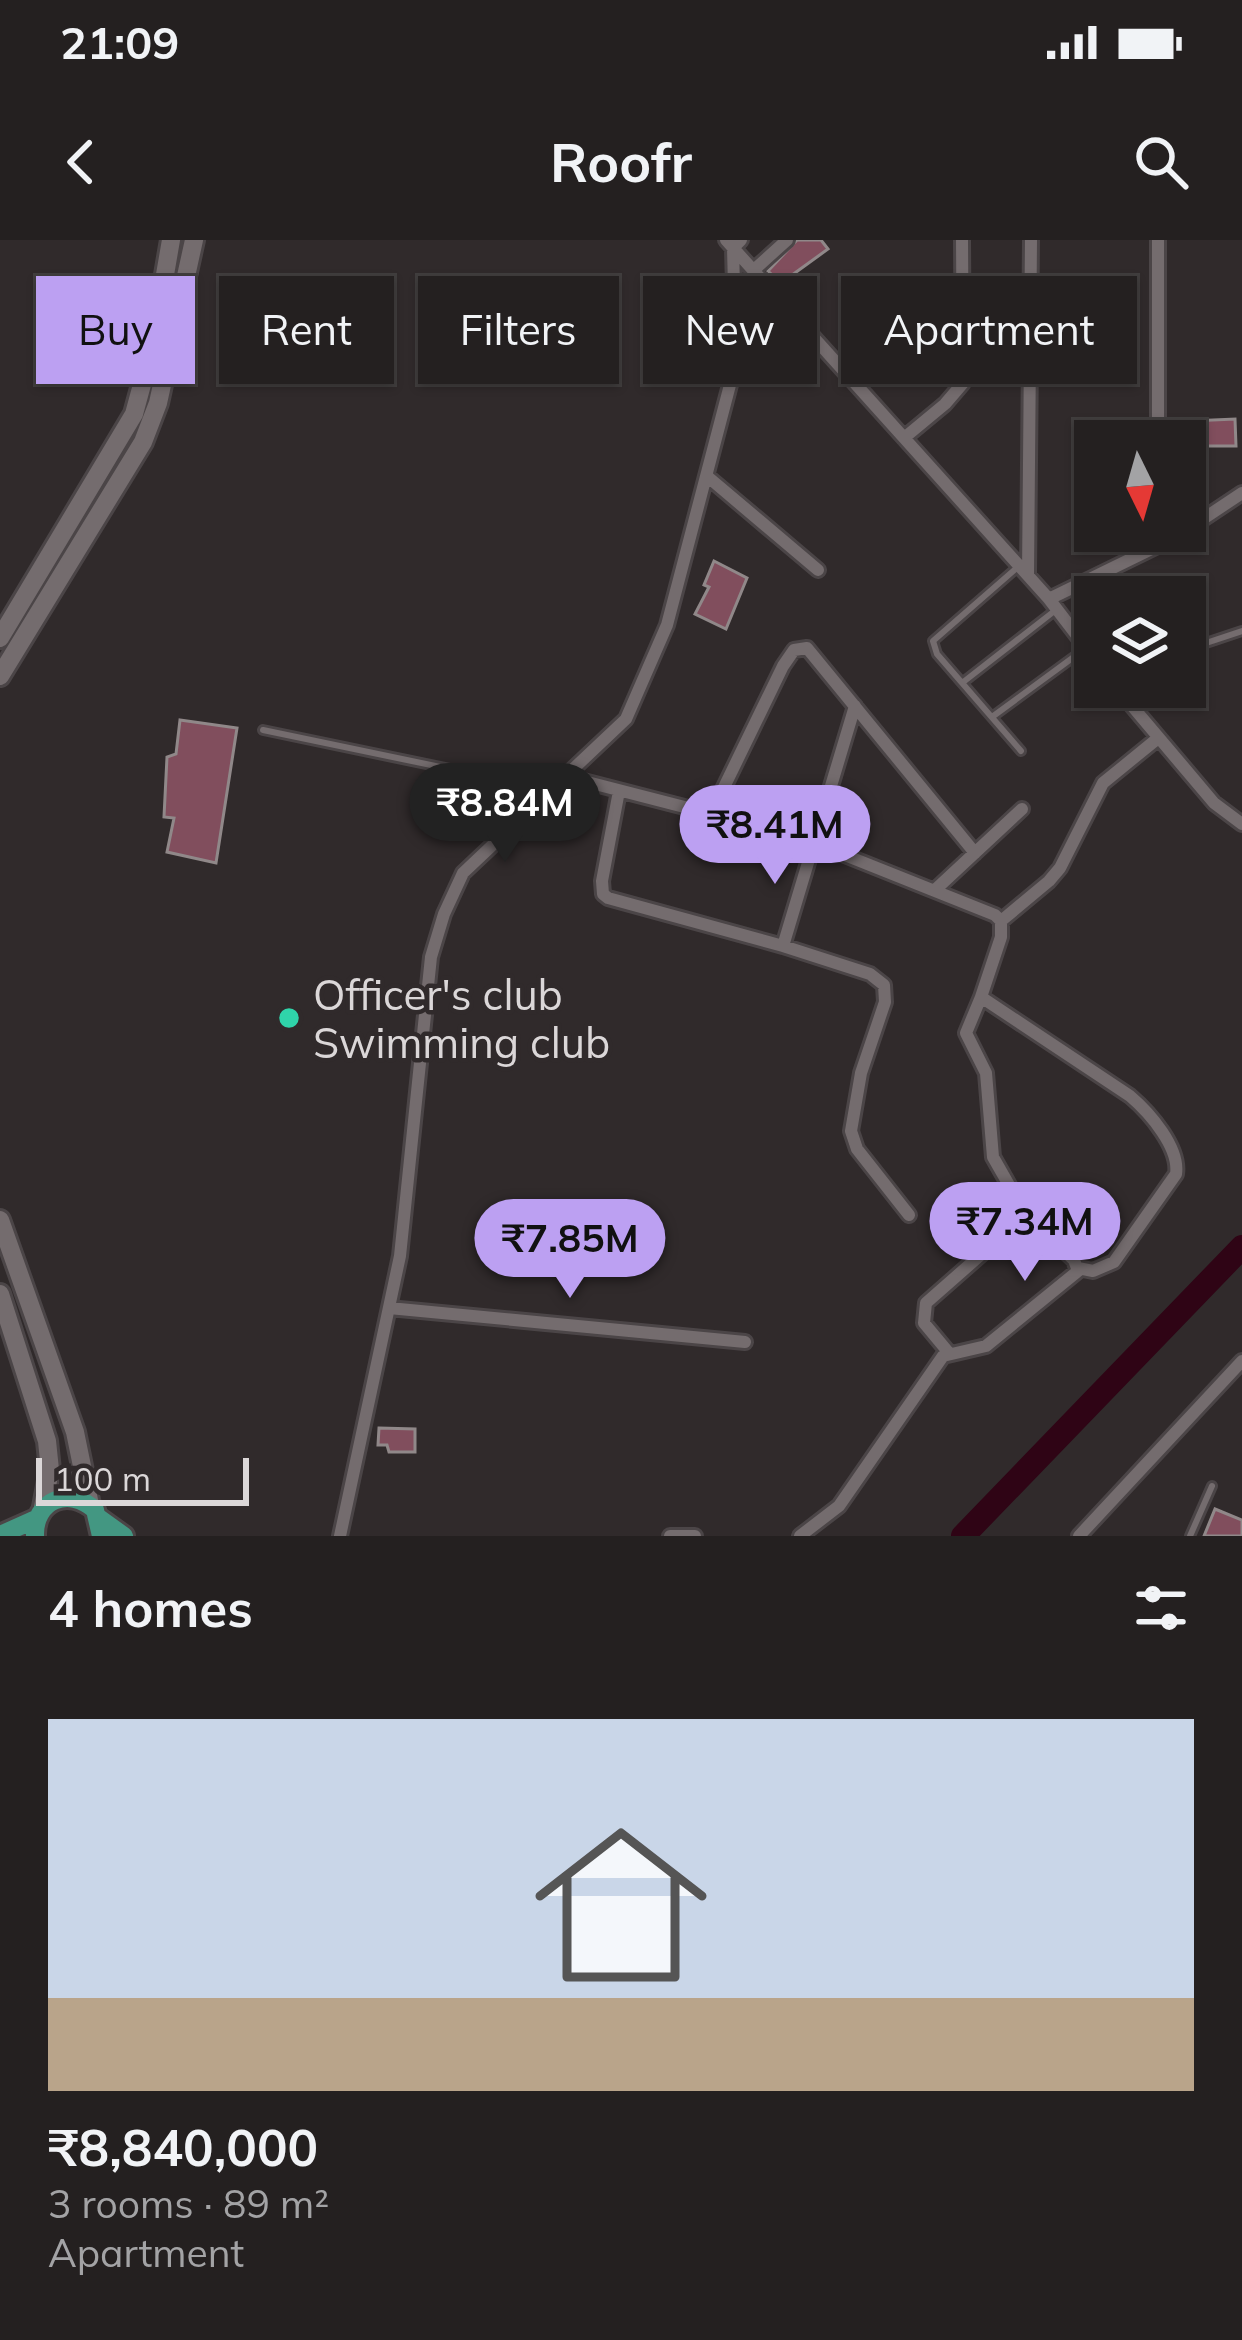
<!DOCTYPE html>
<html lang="en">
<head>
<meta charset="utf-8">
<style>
  :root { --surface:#242020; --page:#2c2829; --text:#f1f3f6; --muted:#a3a3a5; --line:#413e3e; --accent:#bca0f2 }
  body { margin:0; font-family:Mulish,sans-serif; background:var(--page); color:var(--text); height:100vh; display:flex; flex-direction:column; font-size:45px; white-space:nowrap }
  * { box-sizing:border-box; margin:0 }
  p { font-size:39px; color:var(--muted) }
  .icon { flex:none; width:66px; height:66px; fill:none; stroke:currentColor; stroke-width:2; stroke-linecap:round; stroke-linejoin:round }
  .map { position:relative; height:1296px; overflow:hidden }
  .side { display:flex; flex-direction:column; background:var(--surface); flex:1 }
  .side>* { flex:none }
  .hud { position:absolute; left:36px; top:36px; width:1170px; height:108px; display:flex; gap:24px }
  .needle { width:78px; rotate:175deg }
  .tools { position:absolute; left:1074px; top:180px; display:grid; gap:24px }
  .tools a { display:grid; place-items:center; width:132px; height:132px; border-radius:0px; background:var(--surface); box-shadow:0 3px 9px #0004,0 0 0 3px var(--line); font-size:60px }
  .scale { position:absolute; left:36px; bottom:30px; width:213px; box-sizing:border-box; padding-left:12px; border:6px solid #dbd7d8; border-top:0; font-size:33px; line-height:42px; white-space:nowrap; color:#dbd7d8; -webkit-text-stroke:9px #302a2b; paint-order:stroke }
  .price { position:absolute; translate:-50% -102px; padding:0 27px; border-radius:42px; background:var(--accent); color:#111; font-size:39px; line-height:78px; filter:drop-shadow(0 3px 6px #0008) }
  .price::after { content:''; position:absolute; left:50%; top:72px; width:36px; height:27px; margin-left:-18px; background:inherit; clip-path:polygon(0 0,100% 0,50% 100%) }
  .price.on { background:#222; color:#fff }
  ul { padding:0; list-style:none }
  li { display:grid; align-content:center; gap:24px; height:636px; padding:0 48px }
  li+li { border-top:3px solid var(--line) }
  li span { display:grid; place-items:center; height:372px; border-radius:0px; color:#555 }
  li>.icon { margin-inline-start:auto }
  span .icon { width:216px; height:216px; fill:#fffc; stroke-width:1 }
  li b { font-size:51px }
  h2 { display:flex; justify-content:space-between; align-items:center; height:144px; padding:0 48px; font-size:51px }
  .tag { padding:0 42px; border-radius:0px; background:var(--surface); box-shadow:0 3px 9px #0004,0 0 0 3px var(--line); font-size:42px; line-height:108px }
  .tag.on { background:var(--accent); color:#111 }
  .status { display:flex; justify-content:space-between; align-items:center; height:84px; padding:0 60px; background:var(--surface); direction:ltr }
  .status svg { height:33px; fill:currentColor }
  header { display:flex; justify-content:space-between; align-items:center; height:156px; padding:0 48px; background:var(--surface); font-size:54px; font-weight:700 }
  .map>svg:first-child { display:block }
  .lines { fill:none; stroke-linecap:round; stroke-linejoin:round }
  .river { stroke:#2f0415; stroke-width:24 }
  .building { fill:#814e5d; stroke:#908889; stroke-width:3 }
  .service-casing { stroke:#4b4547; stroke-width:12 }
  .minor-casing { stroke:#4b4547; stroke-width:18 }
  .secondary-casing { stroke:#4b4547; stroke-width:24 }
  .primary-casing { stroke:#4b4547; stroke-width:24 }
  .service { stroke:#746c6e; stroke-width:6 }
  .minor { stroke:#746c6e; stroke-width:12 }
  .secondary { stroke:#746c6e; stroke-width:18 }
  .primary { stroke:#439782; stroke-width:18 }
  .poi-dot { fill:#2fd4aa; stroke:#302a2b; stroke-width:4.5 }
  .labels { text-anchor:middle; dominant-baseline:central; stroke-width:9; stroke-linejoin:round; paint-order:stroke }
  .poi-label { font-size:42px; fill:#dbd7d8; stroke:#302a2b; text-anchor:start }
</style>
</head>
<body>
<div class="status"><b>21:09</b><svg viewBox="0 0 49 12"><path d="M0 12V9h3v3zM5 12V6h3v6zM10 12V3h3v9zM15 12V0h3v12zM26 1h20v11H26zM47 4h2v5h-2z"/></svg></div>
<header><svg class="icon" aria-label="back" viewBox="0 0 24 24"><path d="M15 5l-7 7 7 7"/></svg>Roofr<svg class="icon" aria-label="search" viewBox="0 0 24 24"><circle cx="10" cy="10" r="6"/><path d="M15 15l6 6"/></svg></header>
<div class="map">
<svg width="1242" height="1296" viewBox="0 0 1242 1296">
  <rect width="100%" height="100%" fill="#302a2b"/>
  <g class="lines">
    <path class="river" d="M963 1296 1242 1007"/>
  </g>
  <path class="building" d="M797 0H821L828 9 781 43 768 31Z
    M1235 179 1236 206H1185V201H1168V182Z
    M714 321 747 338 726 389 695 374 709 347 704 345Z
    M180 480 237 488 216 623 167 612 174 578 164 577 167 517 176 514Z
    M379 1188 415 1189V1212H389L387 1205H378Z
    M1215 1269 1242 1280V1296H1204Z"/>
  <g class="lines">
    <defs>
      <path id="service" d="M1019 326 933 401 937 414 1021 511
        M1185 410 1242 391
        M962 443 1057 369
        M992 477 1086 408
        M263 490 546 549
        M1190 1296 1212 1246"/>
      <path id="minor" d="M726 0 1049 359 1095 419
        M755 29 787 0
        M904 198 945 164 963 143 962 0
        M1158 201V0
        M708 237 818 330
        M1028 335 1031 0
        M1049 359 1176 297 1242 253
        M1116 447 1214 563 1242 584
        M564 536 797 596 995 675 1001 681V697L981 757 1130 856C1150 873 1180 908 1176 934L1114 1022 1093 1031 1078 1028
        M619 551 602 641 603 654 608 658 783 706 870 734 884 745 885 762 861 833 851 891 857 909 909 975
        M711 574 783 426 794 410 807 408 975 613
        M935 650 1022 569
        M1001 681 1049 641 1060 628 1103 543 1157 499
        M783 706 855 466
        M389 1068 745 1102
        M949 1113 924 1083 926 1063 1026 975
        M340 1296 400 1016 431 717 444 674 463 633 626 479 667 385 736 122 733 8 741 0
        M670 1296H695
        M800 1296 839 1266 943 1116 986 1106 1078 1031 1074 1020 1026 975 993 917 986 833 966 793 981 757
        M1079 1296 1242 1121"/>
      <path id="secondary" d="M0 398 134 174 153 104 171 0
        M0 436 143 202 158 163 194 0
        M0 980 75 1192 90 1265
        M0 1054 47 1201 50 1230 43 1267"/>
      <path id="primary" d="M99 1278 124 1296
        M0 1295 36 1279
        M35 1296C34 1260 69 1246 95 1270L101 1296"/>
    </defs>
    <use href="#service" class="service-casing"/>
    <use href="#minor" class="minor-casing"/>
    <use href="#secondary" class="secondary-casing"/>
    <use href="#primary" class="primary-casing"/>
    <use href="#service" class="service"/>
    <use href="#minor" class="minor"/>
    <use href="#secondary" class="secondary"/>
    <use href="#primary" class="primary"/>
  </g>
  <circle class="poi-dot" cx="289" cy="778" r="12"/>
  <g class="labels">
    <g class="poi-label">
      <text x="313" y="754">Officer's club<tspan x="313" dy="48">Swimming club</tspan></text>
    </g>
  </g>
</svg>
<div class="tools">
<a><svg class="needle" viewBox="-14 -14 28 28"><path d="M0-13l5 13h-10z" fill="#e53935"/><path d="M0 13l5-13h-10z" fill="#a3a3a5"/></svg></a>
<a><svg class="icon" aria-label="layers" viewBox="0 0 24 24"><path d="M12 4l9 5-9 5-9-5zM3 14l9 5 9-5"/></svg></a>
</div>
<div class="scale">100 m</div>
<b class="price on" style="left:505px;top:625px">₹8.84M</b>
<b class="price" style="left:775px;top:647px">₹8.41M</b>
<b class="price" style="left:1025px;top:1044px">₹7.34M</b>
<b class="price" style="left:570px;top:1061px">₹7.85M</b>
<div class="hud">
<a class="tag on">Buy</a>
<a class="tag">Rent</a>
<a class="tag">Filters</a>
<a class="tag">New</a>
<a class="tag">Apartment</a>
</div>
</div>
<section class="side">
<h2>4 homes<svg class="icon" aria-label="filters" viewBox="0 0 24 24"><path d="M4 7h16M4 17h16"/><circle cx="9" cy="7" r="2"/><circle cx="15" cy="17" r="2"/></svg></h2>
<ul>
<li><span style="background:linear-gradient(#c9d6e8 75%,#b9a48a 0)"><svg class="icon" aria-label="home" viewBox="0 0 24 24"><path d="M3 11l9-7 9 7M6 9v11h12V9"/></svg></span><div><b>₹8,840,000</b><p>3 rooms · 89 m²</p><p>Apartment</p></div></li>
</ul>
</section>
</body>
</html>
